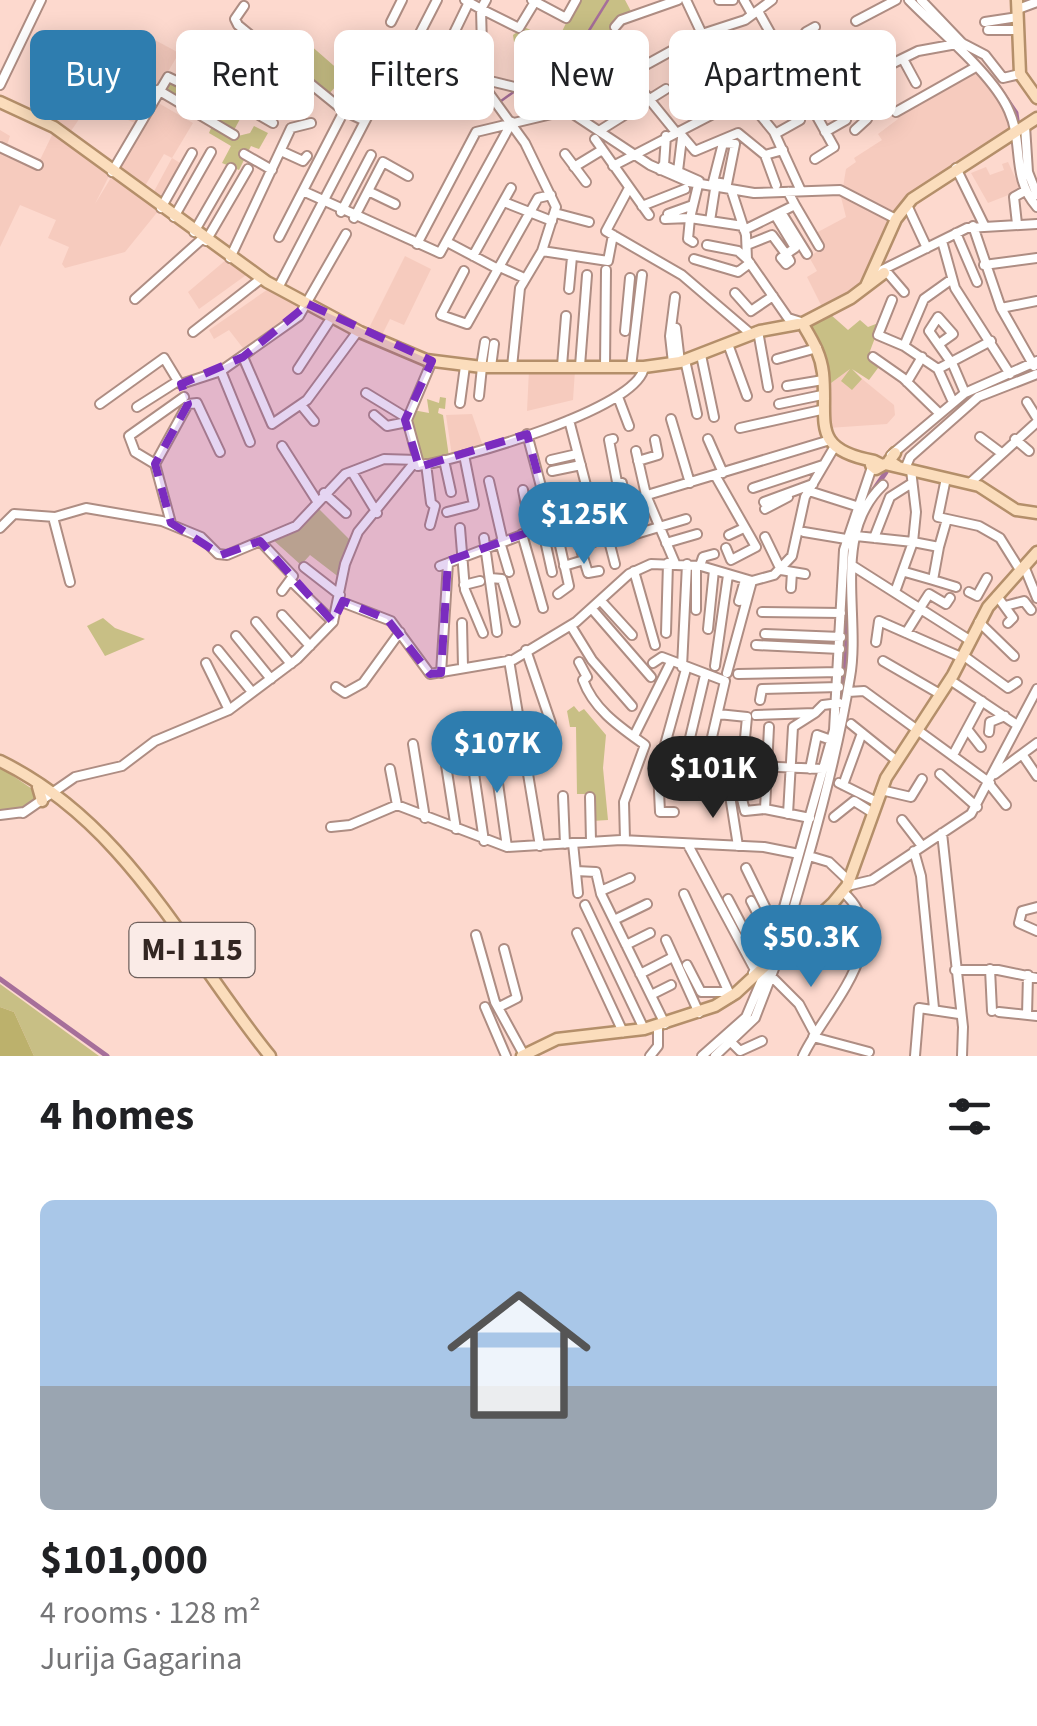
<!DOCTYPE html>
<html lang="en">
<head>
<meta charset="utf-8">
<style>
  :root { --surface:#fff; --page:#f2f2f2; --text:#202124; --muted:#757577; --accent:#2e7daf }
  body { margin:0; font-family:"Source Sans 3",sans-serif; background:var(--page); color:var(--text); height:100vh; display:flex; flex-direction:column; font-size:38px; white-space:nowrap }
  * { box-sizing:border-box; margin:0 }
  p { font-size:32px; color:var(--muted) }
  .icon { flex:none; width:55px; height:55px; fill:none; stroke:currentColor; stroke-width:2; stroke-linecap:round; stroke-linejoin:round }
  .map { position:relative; height:1056px; overflow:hidden }
  .sheet { display:flex; flex-direction:column; background:var(--surface); flex:1 }
  .sheet>* { flex:none }
  .banner { position:absolute; left:30px; top:30px; width:978px; height:90px; display:flex; gap:20px }
  .price { position:absolute; translate:-50% -85px; padding:0 22px; border-radius:35px; background:var(--accent); color:#fff; font-size:32px; line-height:65px; filter:drop-shadow(0 2px 5px #0008) }
  .price::after { content:''; position:absolute; left:50%; top:60px; width:30px; height:22px; margin-left:-15px; background:inherit; clip-path:polygon(0 0,100% 0,50% 100%) }
  .price.current { background:#222; color:#fff }
  ul { padding:0; list-style:none }
  li { display:grid; align-content:center; gap:20px; height:530px; padding:0 40px }
  li span { display:grid; place-items:center; height:310px; border-radius:15px; color:#555 }
  li>.icon { margin-inline-start:auto }
  span .icon { width:180px; height:180px; fill:#fffc; stroke-width:1 }
  li b { font-size:42px }
  h2 { display:flex; justify-content:space-between; align-items:center; height:120px; padding:0 40px; font-size:42px }
  .tag { padding:0 35px; border-radius:15px; background:var(--surface); box-shadow:0 5px 25px #0003; font-size:35px; line-height:90px }
  .tag.current { background:var(--accent); color:#fff }
  .map>svg:first-child { display:block }
  .built { fill:#f6cbbe }
  .green { fill:#c8bf85 }
  .forest { fill:#bcb16c }
  .lines { fill:none; stroke-linecap:round; stroke-linejoin:round }
  .stream { stroke:#a66f9a; stroke-width:2.5 }
  .canal { stroke:#a66f9a; stroke-width:5 }
  .minor-casing { stroke:#ae8d83; stroke-width:12 }
  .major-casing { stroke:#b48f6a; stroke-width:15 }
  .minor { stroke:#fff; stroke-width:8 }
  .major { stroke:#fbddbc; stroke-width:10 }
  .marked { fill:#7b2cbf; fill-opacity:0.2; stroke:#7b2cbf; stroke-width:8; stroke-dasharray:20 12; stroke-linejoin:round }
  .labels { text-anchor:middle; dominant-baseline:central; stroke-width:8; stroke-linejoin:round; paint-order:stroke }
  .shield { fill:#faebe7; stroke:#6f615d; stroke-width:2.5 }
  .shield-label { font-size:32px; font-weight:bold; fill:#332622 }
</style>
</head>
<body>
<div class="map">
<svg width="1037" height="1056" viewBox="0 0 1037 1056">
  <rect width="100%" height="100%" fill="#fdd9ce"/>
  <path class="built" d="M144 34 179 53 137 124 90 103 71 131 33 111 54 76 67 78 72 71 99 85 116 55 128 61Z
    M974 69 1001 99 1013 130 935 177 897 213 843 187 846 169 856 162 854 158 882 140 878 134 898 119 895 114Z
    M155 101 193 123 172 158 180 163 157 202 151 197 172 158 164 154 142 191 115 171Z
    M0 130 10 136 6 148 39 162 53 133 110 174 95 204 112 176 159 210 125 252 65 268 62 264 69 247 48 238 56 220 20 205 0 247Z
    M1008 162 1021 190 988 203 971 173 986 167 990 175 1004 170 1002 164Z
    M840 193 889 221 864 280 823 309 807 277 817 271 809 257 824 247 816 233 846 217Z
    M405 256 431 269 404 325 390 319 382 335 369 328Z
    M227 259 249 273 199 309 188 292Z
    M271 287 305 306 272 337 255 341 246 352 229 330 214 339 209 330Z
    M850 369 894 405 895 415 887 424 828 428 827 386Z
    M529 370H575L573 400 527 411Z
    M472 414 483 446 452 456 446 415Z"/>
  <path class="green" d="M577 0H625L633 15C613 24 582 68 559 88L567 106 543 88 524 85 558 65 559 49 536 54V43L514 42 513 35 524 27 557 42Z
    M293 30 357 86 351 97 337 85 328 95 278 53Z
    M172 78 240 119 233 132 238 136 250 133 254 126 268 133 259 149 251 146 239 170 222 163 231 146 209 133 214 121 161 90Z
    M830 314 848 330 860 320 868 327 881 322 870 351 881 364 869 380 852 369 862 379 852 390 841 381 850 369 827 386 810 328 812 323Z
    M440 397 446 398 445 409 439 408 438 413 443 415 449 457 422 461 410 423 413 410 429 413 427 399 439 403Z
    M315 505 351 541 340 578 310 555 301 565 271 538 292 530Z
    M103 618 115 628 145 639 105 656 87 626Z
    M574 706 579 712 584 709 606 735 603 768 608 820 592 821V794H577L576 727H570L567 711Z
    M0 767 41 795 32 807 0 814Z
    M0 984 99 1056H34L14 1012 0 1007Z"/>
  <path class="forest" d="M0 1007 14 1012 34 1056H0Z"/>
  <g class="lines">
    <path class="stream" d="M526 85 572 58 608 0
      M501 101 515 91
      M394 114 492 105"/>
    <path class="canal" d="M997 85 1016 113 1021 147
      M864 504 886 472
      M844 691 848 582
      M777 952 811 833
      M0 979 107 1056"/>
    <defs>
      <path id="minor" d="M437 0 401 70 415 82 482 83
        M465 0 481 9 483 85 525 143 556 207 542 251 520 288 512 367
        M486 0 481 9 519 28 536 0
        M532 0 566 18 576 0
        M686 0 702 34
        M719 0H733
        M744 0 752 14
        M909 0C938 30 993 74 1009 111 1024 144 1011 178 1037 207
        M921 0 962 43 985 55 1003 78 1020 74
        M244 6 235 19 238 25 344 111 365 121
        M1018 9 1037 2
        M758 11 834 147 815 159
        M856 21 896 0
        M391 22 402 0
        M985 22 1018 17
        M615 27 621 20 678 0
        M988 30H1018
        M454 33 469 2
        M783 53 806 41V32L815 27
        M903 59 916 83
        M627 72 675 131
        M688 78 771 34
        M482 79 543 94 650 165 689 182 754 193 840 190 896 219
        M0 85 41 0
        M851 87 867 119 855 130
        M158 90 234 135
        M747 99 774 132 801 191
        M693 102 783 54
        M812 103 918 51 962 43
        M896 112 974 68
        M1025 126 1028 172 1037 195
        M599 131 666 89
        M679 132 695 151 738 133 765 155 783 150
        M825 132 846 120
        M775 134 800 120
        M595 139 649 215
        M723 143 735 144 727 184 713 182Z
        M0 147 38 165
        M281 151 303 161 307 156
        M244 154 272 170
        M565 154 586 182
        M765 155 776 185
        M664 165 666 136
        M613 166 794 72
        M574 167 602 150
        M956 168 984 225
        M660 170 663 165 699 181 690 218 665 219
        M678 171 682 138
        M112 172 168 77 187 86 202 82 273 123
        M629 188 606 231 682 275 751 334
        M303 191 440 253 512 122
        M368 191 395 204
        M732 192 746 235 747 259 788 318 801 322
        M504 202 552 221
        M795 205 819 246
        M907 205 927 248
        M642 206 685 189
        M161 208 192 153
        M341 212 371 155
        M781 212 807 254
        M555 213 589 222
        M668 214 693 205
        M174 217 211 152
        M354 218 383 162 408 176
        M710 221 715 189
        M1017 224 1014 197 1025 191
        M973 226 1001 308 1034 366
        M744 230 795 205 788 192
        M194 232 231 168
        M956 233 977 282
        M279 237 344 111
        M206 241 248 169
        M942 241 955 288 1010 374
        M447 242 498 269
        M693 242 688 239 690 218 743 226
        M417 244 476 132 560 112 621 71 633 72 702 34 745 20 772 0
        M707 245 738 251 747 259
        M747 245 772 235 786 254 781 258 786 264 790 261 786 254 795 248 775 215
        M542 251 608 261 613 235
        M473 256 511 188
        M230 258 291 128 311 123
        M694 259 738 272 750 263
        M984 265 1037 258
        M500 267 524 278
        M464 271 441 315 467 324 538 198 551 195
        M886 271 904 292
        M878 272 967 228 1037 224
        M952 279 924 299 904 346 938 369 991 341
        M278 288 375 102
        M569 289 572 257
        M735 293 751 311 773 296
        M135 299 202 239
        M892 300 878 335 904 346
        M1001 308 1037 301
        M676 328 680 362
        M625 331 630 278
        M758 331 768 387
        M193 332 262 278
        M728 344 747 396
        M939 344 953 334 938 317 929 331 953 365 965 393
        M701 355 714 417
        M243 357 272 424 307 400 358 331
        M873 357 903 378 939 413
        M777 359 817 348
        M685 360 697 414
        M673 363 670 336 675 297
        M562 366 566 316
        M580 366 587 275
        M481 367 485 342
        M491 367 494 344
        M605 367 606 270
        M631 367 642 275
        M298 369 332 317
        M938 369 953 402
        M221 371 250 442
        M907 382 922 357
        M787 386 823 380
        M366 393 407 418
        M479 396 482 367
        M618 397 629 426
        M1027 402 1037 418
        M460 403 465 366
        M100 404 164 358 178 381
        M779 404 822 395
        M301 405 314 421
        M137 407 178 381 181 384 221 371 299 316 346 234
        M374 415 387 426 407 422
        M671 419 690 483
        M569 420 593 512
        M740 428 821 410
        M527 434 551 524
        M980 437 1000 452
        M613 439 609 440 617 482 622 483 625 504
        M708 439 723 473
        M1015 439 1029 451
        M282 446 317 501
        M636 451 646 495 675 563
        M891 455 965 393 1037 361
        M418 460 407 420 432 361
        M444 460 451 492
        M551 460 577 454
        M638 461 658 455 655 440
        M155 464 135 452 129 436 184 397
        M426 464 431 503 435 506 430 525
        M418 466C460 459 639 409 644 367
        M905 469 910 457 978 397 1037 374
        M552 471 581 465
        M352 472 377 513
        M715 475 756 547 731 560 726 548
        M946 478 938 517 979 526 1000 538 1020 570
        M489 481 503 542
        M970 483 1037 422
        M753 488 823 465
        M523 490 531 531
        M809 491 856 506
        M324 493 346 513
        M764 502 813 484
        M765 509 788 497
        M601 510 615 564
        M447 512 474 505 464 455
        M53 517 70 582
        M171 523 155 464 188 404 197 403 220 452
        M555 523 569 586 558 594
        M542 527 552 572
        M0 528 14 514 55 517 86 508 162 521 201 537 218 554 227 555 296 526 345 474 384 459 417 460 420 463 414 462
        M460 528 465 590 483 633
        M804 532 846 539
        M522 534 543 608
        M729 535 744 528
        M856 536 913 542 916 512 911 470
        M765 537 781 570 805 574
        M484 538 497 632
        M874 538 890 497 912 483
        M619 539 686 519
        M260 541 293 576 282 591
        M500 542 509 572
        M666 543 697 534
        M939 547 947 519
        M584 560 588 573 599 571
        M440 566 551 524 830 440
        M564 566 584 560 580 546 594 542 587 513
        M700 566 703 557 714 554
        M853 566 971 641
        M1024 566 1037 598
        M304 567 340 595
        M634 571 655 645
        M490 578 502 579 515 622
        M933 580 956 587
        M291 581 333 622
        M464 585 480 581
        M791 588 792 572
        M895 592 913 542 939 547 933 580 905 572
        M969 592 977 596 987 578
        M997 596 1013 618 1008 623
        M339 601 391 621 430 674 513 660 576 622 629 574 651 564 701 566 752 581 774 575 792 556 805 497 835 446
        M601 601 632 635
        M739 601 745 580
        M1005 606 1024 601 1031 610
        M920 608 929 594 946 604 950 598
        M592 609 651 677
        M696 610V566
        M762 612 841 613
        M282 615 310 646
        M256 622 291 664
        M979 622 1014 656
        M462 623 463 667
        M571 626 592 660 632 706
        M708 629 714 570
        M666 633 668 563
        M906 633 921 609
        M765 634 841 637
        M236 636 271 679
        M876 642 879 621 963 658
        M756 645 840 649
        M218 650 252 692
        M526 650 551 723
        M964 656 1008 688 1017 682
        M509 660 540 846
        M883 661 940 694
        M579 662 587 677 583 680C594 710 620 727 645 745L624 802 625 840
        M206 663 229 710
        M653 663 662 657 725 681 706 763
        M715 666 728 575
        M682 667 687 564
        M441 673 448 563
        M727 673 752 581
        M738 674 840 672
        M705 675 684 763 823 769
        M950 680 1017 725
        M336 687 345 693 363 683 400 632
        M848 692 864 691 990 783
        M760 700 762 689 839 687
        M718 714 747 717 740 791 745 811 765 809 810 818
        M756 715 815 713 823 705 839 703
        M851 724 897 761
        M967 729 981 747
        M989 732 990 722 1005 716
        M634 736 670 664
        M413 744 425 818
        M471 753 484 841
        M1022 754 1037 776
        M494 755 507 847
        M953 755 982 701
        M453 756 447 757 446 765 456 829
        M725 764 738 846
        M390 769 397 805
        M810 769 817 735 831 740
        M940 774 977 807
        M995 774 1037 743
        M839 783 877 802
        M843 785 862 733
        M990 785 1006 805
        M881 790 911 797 922 779
        M563 796 565 844
        M590 797 591 841
        M765 809 769 727
        M674 812H660L658 770 686 669
        M23 813 75 777 122 766 155 741 229 710 297 659 333 622 345 564 358 532 414 463
        M788 814 793 727 815 713
        M0 815 24 812
        M834 817 854 801 873 813
        M902 820 922 846
        M331 827 350 825 397 805 507 847 621 840 764 847 799 854
        M942 833 963 1027 962 1056
        M573 843 578 893
        M688 845 755 970
        M914 851 921 876 934 1008
        M809 856 829 862 849 881
        M746 868 777 931
        M576 871 596 872 601 894 665 1024
        M847 886 872 880 971 814 1037 689
        M603 890 630 878
        M684 894 731 997
        M728 899 761 962
        M751 901 773 944
        M585 905 644 1029
        M1037 907 1022 911 1019 923 1037 931
        M614 920 647 904
        M787 930C812 846 836 762 850 677 861 616 831 534 883 485
        M577 933 623 1032
        M476 935 495 1002 524 1055
        M791 939 815 966
        M666 940 699 1013
        M626 945 650 933
        M837 953 862 944
        M806 956 839 931
        M687 965 701 992H728
        M990 969 992 1011
        M955 970H998L1037 978
        M753 973 777 932 834 730 844 550 872 467
        M640 974 673 957
        M774 979 799 1004 815 1034
        M651 995 671 985
        M501 1006 517 998 504 949
        M485 1007 506 1056
        M999 1012 1037 1016
        M1027 1015 1028 975
        M813 1037 869 1052
        M732 1043 740 1051 762 1041
        M650 1056 658 1046V1026
        M702 1056 746 1017 768 965
        M715 1056 755 1018 780 953
        M803 1056C824 1010 899 941 843 892
        M915 1056 919 1008 959 1014"/>
      <path id="major" d="M1017 0 1020 74 1037 98
        M0 102 54 127 267 282 360 332 426 360 482 367H644L680 362 760 331 798 324
        M866 286 896 219 912 199 1037 118
        M803 323 851 298 884 273
        M805 328C814 343 821 356 823 373 828 422 809 449 874 461
        M895 453 889 461 897 466
        M880 464 874 461 871 465 876 469 885 464 979 486 1016 510 1037 513
        M0 761C127 823 185 951 270 1056
        M38 787 42 801
        M522 1056 557 1039 644 1029 715 1006 736 993 833 903 847 886 886 778 953 675 988 607 1037 552"/>
    </defs>
    <use href="#minor" class="minor-casing"/>
    <use href="#major" class="major-casing"/>
    <use href="#minor" class="minor"/>
    <use href="#major" class="major"/>
  </g>
  <path class="marked" d="M308 304 432 361 405 420 419 467 527 434 551 524 448 561 441 673 430 674 387 619 343 601 333 622 260 541 221 555 171 523 155 464 188 404 181 384 243 357Z"/>
  <g class="labels">
    <rect class="shield" x="129.5" y="923" width="125" height="54" rx="8"/>
    <g class="shield-label">
      <text x="192" y="950">M-I 115</text>
    </g>
  </g>
</svg>
<b class="price" style="left:584px;top:567px">$125K</b>
<b class="price" style="left:497px;top:796px">$107K</b>
<b class="price current" style="left:713px;top:821px">$101K</b>
<b class="price" style="left:811px;top:990px">$50.3K</b>
<div class="banner">
<a class="tag current">Buy</a>
<a class="tag">Rent</a>
<a class="tag">Filters</a>
<a class="tag">New</a>
<a class="tag">Apartment</a>
</div>
</div>
<section class="sheet">
<h2>4 homes<svg class="icon" aria-label="filters" viewBox="0 0 24 24"><path d="M4 7h16M4 17h16"/><circle cx="9" cy="7" r="2"/><circle cx="15" cy="17" r="2"/></svg></h2>
<ul>
<li><span style="background:linear-gradient(#a9c7e8 60%,#9aa5b1 0)"><svg class="icon" aria-label="home" viewBox="0 0 24 24"><path d="M3 11l9-7 9 7M6 9v11h12V9"/></svg></span><div><b>$101,000</b><p>4 rooms · 128 m²</p><p>Jurija Gagarina</p></div></li>
</ul>
</section>
</body>
</html>
